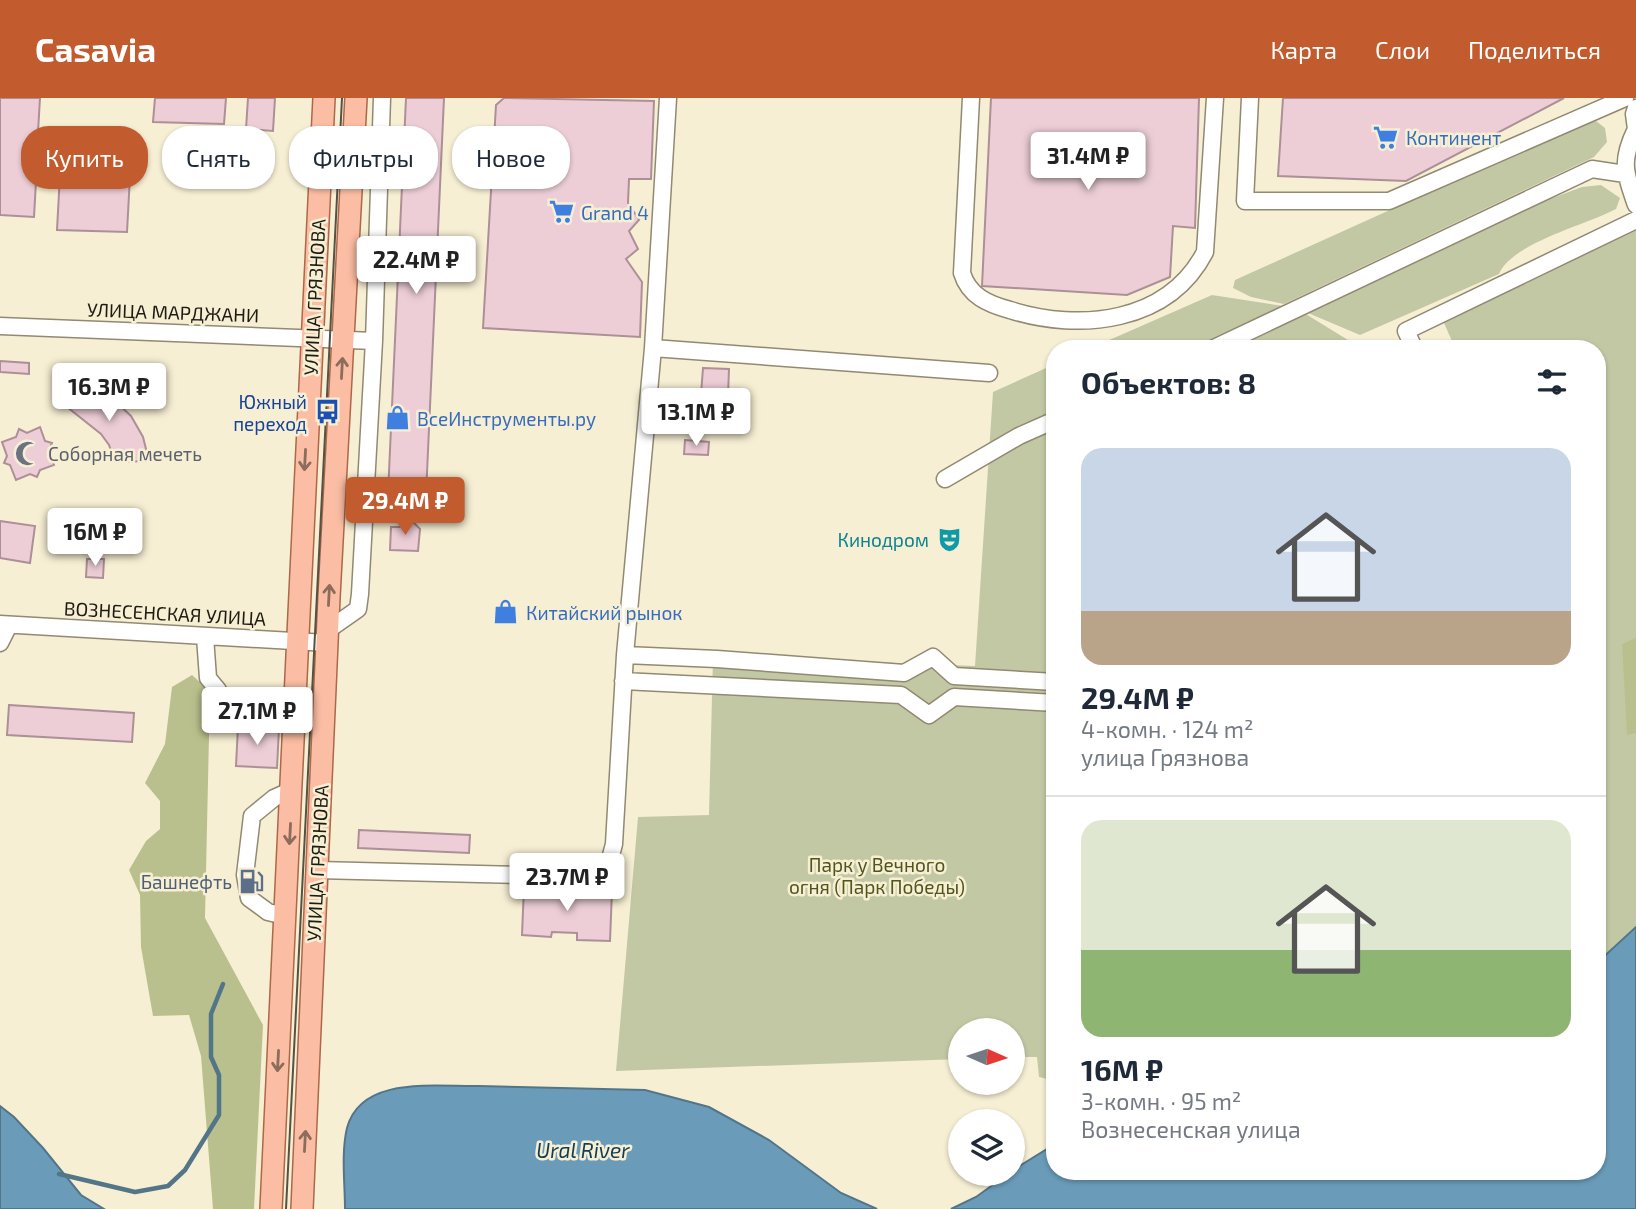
<!DOCTYPE html>
<html lang="ru">
<head>
<meta charset="utf-8">
<style>
  :root { --surface:#fff; --page:#f6f6f7; --text:#1f2937; --muted:#747a83; --line:#e0e1e3; --accent:#c25b2e }
  body { margin:0; font-family:"Exo 2",sans-serif; background:var(--page); color:var(--text); height:100vh; display:flex; flex-direction:column; font-size:26px; white-space:nowrap }
  * { box-sizing:border-box; margin:0 }
  p { font-size:23px; color:var(--muted) }
  .icon { flex:none; width:38px; height:38px; fill:none; stroke:currentColor; stroke-width:2; stroke-linecap:round; stroke-linejoin:round }
  .map { position:relative; flex:1; overflow:hidden }
  .sheet { position:absolute; left:1046px; top:242px; width:560px; height:840px; display:flex; flex-direction:column; background:var(--surface); border-radius:28px; box-shadow:0 2px 5px #0004 }
  .sheet>* { flex:none }
  .hud { position:absolute; left:21px; top:28px; width:665px; height:63px; display:flex; gap:14px }
  .needle { width:46px; rotate:93deg }
  .tools { position:absolute; left:948px; top:920px; display:grid; gap:14px }
  .tools a { display:grid; place-items:center; width:77px; height:77px; border-radius:50%; background:var(--surface); box-shadow:0 2px 5px #0004; font-size:35px }
  .price { position:absolute; translate:-50% -60px; padding:0 16px; border-radius:7px; background:#fff; color:#222; font-size:23px; line-height:46px; filter:drop-shadow(0 2px 4px #0008) }
  .price::after { content:''; position:absolute; left:50%; top:42px; width:21px; height:16px; margin-left:-10px; background:inherit; clip-path:polygon(0 0,100% 0,50% 100%) }
  .price.active { background:var(--accent); color:#fff }
  ul { padding:0; list-style:none }
  li { display:grid; align-content:center; gap:14px; height:371px; padding:0 35px }
  li+li { border-top:2px solid var(--line) }
  li span { display:grid; place-items:center; height:217px; border-radius:21px; color:#555 }
  li>.icon { margin-inline-start:auto }
  span .icon { width:126px; height:126px; fill:#fffc; stroke-width:1 }
  li b { font-size:30px }
  h2 { display:flex; justify-content:space-between; align-items:center; height:84px; padding:0 35px; font-size:30px }
  .tag { padding:0 24px; border-radius:28px; background:var(--surface); box-shadow:0 2px 5px #0004; font-size:24px; line-height:63px }
  .tag.active { background:var(--accent); color:#fff }
  header { display:flex; align-items:center; gap:42px; box-sizing:border-box; height:98px; padding:0 35px; background:var(--accent); color:#fff }
  header strong { font-size:33px }
  nav { display:flex; gap:38px; margin-inline-start:auto; font-size:24px }
  .map>svg:first-child { display:block }
  .green { fill:#c3c8a4 }
  .forest { fill:#bac08d }
  .water { fill:#6a9cba; stroke:#537588; stroke-width:2 }
  .lines { fill:none; stroke-linecap:round; stroke-linejoin:round }
  .stream { stroke:#537588; stroke-width:4.5 }
  .building { fill:#edced6; stroke:#ac8f97; stroke-width:2 }
  .minor-casing { stroke:#918971; stroke-width:19 }
  .major-casing { stroke:#ac6849; stroke-width:24 }
  .minor { stroke:#fff; stroke-width:16 }
  .major { stroke:#fbbda4; stroke-width:21 }
  .tram { stroke:#555143; stroke-width:2 }
  .oneway { stroke:#8c6c5b }
  .labels { text-anchor:middle; dominant-baseline:central; stroke-width:5; stroke-linejoin:round; paint-order:stroke }
  .shop-label { font-size:19px; fill:#366cbe; stroke:#f7efd4; text-anchor:start }
  .street-label { font-size:19px; fill:#1e1b12; stroke:#f7efd4 }
  .transit-label { font-size:19px; fill:#164399; stroke:#f7efd4; text-anchor:end }
  .worship-label { font-size:19px; fill:#5b616d; stroke:#f7efd4; text-anchor:start }
  .culture-label { font-size:19px; fill:#0d838f; stroke:#f7efd4; text-anchor:end }
  .park-label { font-size:19px; fill:#50551b; stroke:#f7efd4 }
  .service-label { font-size:19px; fill:#4e5e75; stroke:#f7efd4; text-anchor:end }
  .water-label { font-size:21px; font-style:italic; fill:#133d53; stroke:#f7efd4 }
</style>
</head>
<body>
<header>
<strong>Casavia</strong>
<nav><a>Карта</a><a>Слои</a><a>Поделиться</a></nav>
</header>
<div class="map">
<svg width="1636" height="1111" viewBox="0 0 1636 1111">
  <rect width="100%" height="100%" fill="#f7efd4"/>
  <path class="green" d="M1596 23 1605 30 1607 44 1594 59 1284 206 1251 199 1233 190 1235 182 1580 26Z
    M1601 87 1620 100 1616 111C1586 127 1512 145 1499 176L1360 237 1308 215 1539 105 1582 89Z
    M1636 121V829L1598 864V250H1455L1437 209Z
    M1212 197 1296 210 1361 250H1091Z
    M1055 266V983L1039 979 1037 959H1013V933H961V961L616 973 638 719 709 717 713 558 975 568 993 294Z"/>
  <path class="forest" d="M1636 540V635L1627 637 1622 546Z
    M192 577 210 593 205 820 263 927 254 1111H213L201 958 189 917 153 918 141 849 140 797 129 772 146 743 160 731V703L145 685 165 646 172 589Z"/>
  <path class="water" d="M1636 829V1111H951L976 1099 1008 1076H1013V1072L1055 1046V1073H1598V864Z
    M479 988 645 992 709 1009 769 1042 841 1095 877 1111H345C345 1086 341 1055 347 1030 361 977 436 989 479 988Z
    M0 1008 14 1019 43 1050 81 1097 104 1111H0Z"/>
  <g class="lines">
    <path class="stream" d="M59 1076 135 1094 168 1088 185 1072 219 1017V977L211 959V916L223 886"/>
  </g>
  <path class="building" d="M0 0H40L38 34 53 50 37 66 34 119 0 117Z
    M155 0H226L224 26 153 24Z
    M248 0H275L273 33 246 31Z
    M406 0H444L426 397 388 396Z
    M504 0 654 3 651 81H629L628 105 639 122 629 133 638 151 626 161 642 184 640 239 483 230 496 7Z
    M991 0H1199L1195 130 1173 128 1170 179 1127 197 982 188Z
    M1283 0H1564L1406 83 1278 78Z
    M62 39 132 41 127 134 57 132Z
    M0 263 29 265V276L0 274Z
    M703 270 729 271 728 298 701 296Z
    M70 291 95 293 113 301 131 318 143 339 149 363 115 364 109 347 101 336 57 301Z
    M40 329 45 343 52 345 49 352 54 367 40 372 37 379 30 376 16 382 10 367 4 365 7 358 2 344 16 339 19 331 27 335Z
    M685 342 709 344 708 357 684 356Z
    M409 420 420 431 418 453 390 452 391 429H400Z
    M0 423 35 428 30 465 0 460Z
    M87 461H104L103 480 86 479Z
    M228 594H243L244 621 226 622Z
    M9 607 134 615 132 644 7 637Z
    M238 628 279 630 277 670 236 668Z
    M359 732 470 737 469 755 358 750Z
    M524 789 612 793 610 843 577 842V835L552 834 551 839 522 837Z"/>
  <g class="lines">
    <defs>
      <path id="minor" d="M668 0 653 250 989 275
        M971 0 962 175C969 198 988 206 1010 212 1080 234 1168 225 1205 154L1215 0
        M1250 0 1245 103H1389L1625 0
        M1636 10 1634 16 1636 31
        M1636 31C1620 63 1625 75 1636 107
        M0 228 374 243
        M1214 250 1592 71 1625 76
        M1414 250 1406 233 1636 122
        M945 381 1019 338 1055 322
        M0 526 327 545
        M328 532 358 511 360 496 374 243 382 0
        M205 539 208 580 218 592 216 620
        M0 545 9 527
        M625 557 717 561 904 575 933 559 954 578 1055 584
        M623 583 901 597 929 617 954 599 1055 605
        M317 772 596 779 609 765 614 746 625 557 653 250
        M285 818 268 814 249 800 245 777 252 718 274 700 292 692"/>
      <path id="major" d="M271 1111C289 741 305 370 324 0
        M302 1111 329 499 356 0"/>
    </defs>
    <use href="#minor" class="minor-casing"/>
    <use href="#major" class="major-casing"/>
    <use href="#minor" class="minor"/>
    <use href="#major" class="major"/>
    <path class="tram" d="M286 1111 342 0"/>
  </g>
  <defs><path id="oneway-shaft" d="M-6 0H5M1.5-3L5.5 0L1.5 3" fill="none" stroke-width="1.6" stroke-linecap="round" stroke-linejoin="round" transform="scale(1.75)"/></defs>
  <g class="oneway">
    <use href="#oneway-shaft" transform="translate(342 270) rotate(-87)"/>
    <use href="#oneway-shaft" transform="translate(305 362) rotate(93)"/>
    <use href="#oneway-shaft" transform="translate(329 497) rotate(-87)"/>
    <use href="#oneway-shaft" transform="translate(290 736) rotate(93)"/>
    <use href="#oneway-shaft" transform="translate(278 963) rotate(93)"/>
    <use href="#oneway-shaft" transform="translate(305 1043) rotate(-87)"/>
  </g>
  <defs>
    <symbol id="supermarket-bare" viewBox="-9 -9 18 18"><path d="M-6-5.5h2.5l.6 2H6L4.5 2H-2.5L-4.4-4H-6ZM-1.5 3.2a1.3 1.3 0 1 0 .1 0ZM3 3.2a1.3 1.3 0 1 0 .1 0Z" fill="#3f7fe0" stroke="#f7efd4" stroke-width="2.5" paint-order="stroke"/></symbol>
    <symbol id="bus-bare" viewBox="-9 -9 18 18"><path d="M-5-6H5V4H4V6H2V4H-2V6H-4V4H-5ZM-3.5-4V0h7V-4ZM-3.5 1.2v1.5H-2V1.2ZM2 1.2v1.5H3.5V1.2Z" fill="#1a4fb4" stroke="#f7efd4" stroke-width="2.5" paint-order="stroke"/></symbol>
    <symbol id="shop-bare" viewBox="-9 -9 18 18"><path d="M-5-2.5h2.3a2.7 3.5 0 0 1 5.4 0H5L5.5 6h-11ZM-1.5-2.5h3a1.5 2.3 0 0 0-3 0Z" fill="#3f7fe0" stroke="#f7efd4" stroke-width="2.5" paint-order="stroke"/></symbol>
    <symbol id="mosque-bare" viewBox="-9 -9 18 18"><path d="M3.5-4.9A6 6 0 1 0 3.5 4.9A5 5 0 1 1 3.5-4.9Z" fill="#6b7280" stroke="#f7efd4" stroke-width="2.5" paint-order="stroke"/></symbol>
    <symbol id="theatre-bare" viewBox="-9 -9 18 18"><path d="M-5-5.5Q0-4 5-5.5V0Q5 5 0 6Q-5 5-5 0ZM-3.3-2.5H-1v1.5H-3.3ZM1-2.5H3.3v1.5H1ZM-2.8 1Q0 5.5 2.8 1Z" fill="#0f9aa8" stroke="#f7efd4" stroke-width="2.5" paint-order="stroke"/></symbol>
    <symbol id="fuel-bare" viewBox="-9 -9 18 18"><path d="M-5.5-6h7V0h2V4h1.3V-2.5L3-4.5l.8-.8L6-3V5H2.5V1h-1V6h-7ZM-4.2-4.7v3.2H.2V-4.7Z" fill="#5c6f8a" stroke="#f7efd4" stroke-width="2.5" paint-order="stroke"/></symbol>
  </defs>
  <g fill-rule="evenodd">
    <use href="#supermarket-bare" x="1368" y="22" width="35" height="35"/>
    <use href="#supermarket-bare" x="544" y="96" width="35" height="35"/>
    <use href="#bus-bare" x="310" y="296" width="35" height="35"/>
    <use href="#shop-bare" x="380" y="302" width="35" height="35"/>
    <use href="#mosque-bare" x="10" y="338" width="35" height="35"/>
    <use href="#theatre-bare" x="932" y="424" width="35" height="35"/>
    <use href="#shop-bare" x="488" y="496" width="35" height="35"/>
    <use href="#fuel-bare" x="234" y="766" width="35" height="35"/>
  </g>
  <g class="labels">
    <g class="shop-label">
      <text x="1406" y="39">Континент</text>
      <text x="581" y="114">Grand 4</text>
      <text x="417" y="320">ВсеИнструменты.ру</text>
      <text x="526" y="514">Китайский рынок</text>
    </g>
    <g class="street-label">
      <text transform="translate(314 199) rotate(-87)">УЛИЦА ГРЯЗНОВА</text>
      <text transform="translate(173 214) rotate(2)">УЛИЦА МАРДЖАНИ</text>
      <text transform="translate(165 515) rotate(3)">ВОЗНЕСЕНСКАЯ УЛИЦА</text>
      <text transform="translate(317 765) rotate(-87)">УЛИЦА ГРЯЗНОВА</text>
    </g>
    <g class="transit-label">
      <text x="307" y="303">Южный<tspan x="307" dy="22">переход</tspan></text>
    </g>
    <g class="worship-label">
      <text x="48" y="355">Соборная мечеть</text>
    </g>
    <g class="culture-label">
      <text x="929" y="441">Кинодром</text>
    </g>
    <g class="park-label">
      <text x="877" y="766">Парк у Вечного<tspan x="877" dy="22">огня (Парк Победы)</tspan></text>
    </g>
    <g class="service-label">
      <text x="232" y="783">Башнефть</text>
    </g>
    <g class="water-label">
      <text x="583" y="1051">Ural River</text>
    </g>
  </g>
</svg>
<div class="tools">
<a><svg class="needle" viewBox="-14 -14 28 28"><path d="M0-13l5 13h-10z" fill="#e53935"/><path d="M0 13l5-13h-10z" fill="#747a83"/></svg></a>
<a><svg class="icon" aria-label="layers" viewBox="0 0 24 24"><path d="M12 4l9 5-9 5-9-5zM3 14l9 5 9-5"/></svg></a>
</div>
<b class="price" style="left:1088px;top:94px">31.4M ₽</b>
<b class="price" style="left:416px;top:198px">22.4M ₽</b>
<b class="price" style="left:109px;top:325px">16.3M ₽</b>
<b class="price" style="left:696px;top:350px">13.1M ₽</b>
<b class="price active" style="left:405px;top:439px">29.4M ₽</b>
<b class="price" style="left:95px;top:470px">16M ₽</b>
<b class="price" style="left:257px;top:649px">27.1M ₽</b>
<b class="price" style="left:567px;top:815px">23.7M ₽</b>
<div class="hud">
<a class="tag active">Купить</a>
<a class="tag">Снять</a>
<a class="tag">Фильтры</a>
<a class="tag">Новое</a>
</div>
<section class="sheet">
<h2>Объектов: 8<svg class="icon" aria-label="filters" viewBox="0 0 24 24"><path d="M4 7h16M4 17h16"/><circle cx="9" cy="7" r="2"/><circle cx="15" cy="17" r="2"/></svg></h2>
<ul>
<li><span style="background:linear-gradient(#c9d6e8 75%,#b9a48a 0)"><svg class="icon" aria-label="home" viewBox="0 0 24 24"><path d="M3 11l9-7 9 7M6 9v11h12V9"/></svg></span><div><b>29.4M ₽</b><p>4-комн. · 124 m²</p><p>улица Грязнова</p></div></li>
<li><span style="background:linear-gradient(#dfe7d0 60%,#8fb573 0)"><svg class="icon" aria-label="home" viewBox="0 0 24 24"><path d="M3 11l9-7 9 7M6 9v11h12V9"/></svg></span><div><b>16M ₽</b><p>3-комн. · 95 m²</p><p>Вознесенская улица</p></div></li>
</ul>
</section>
</div>
</body>
</html>
